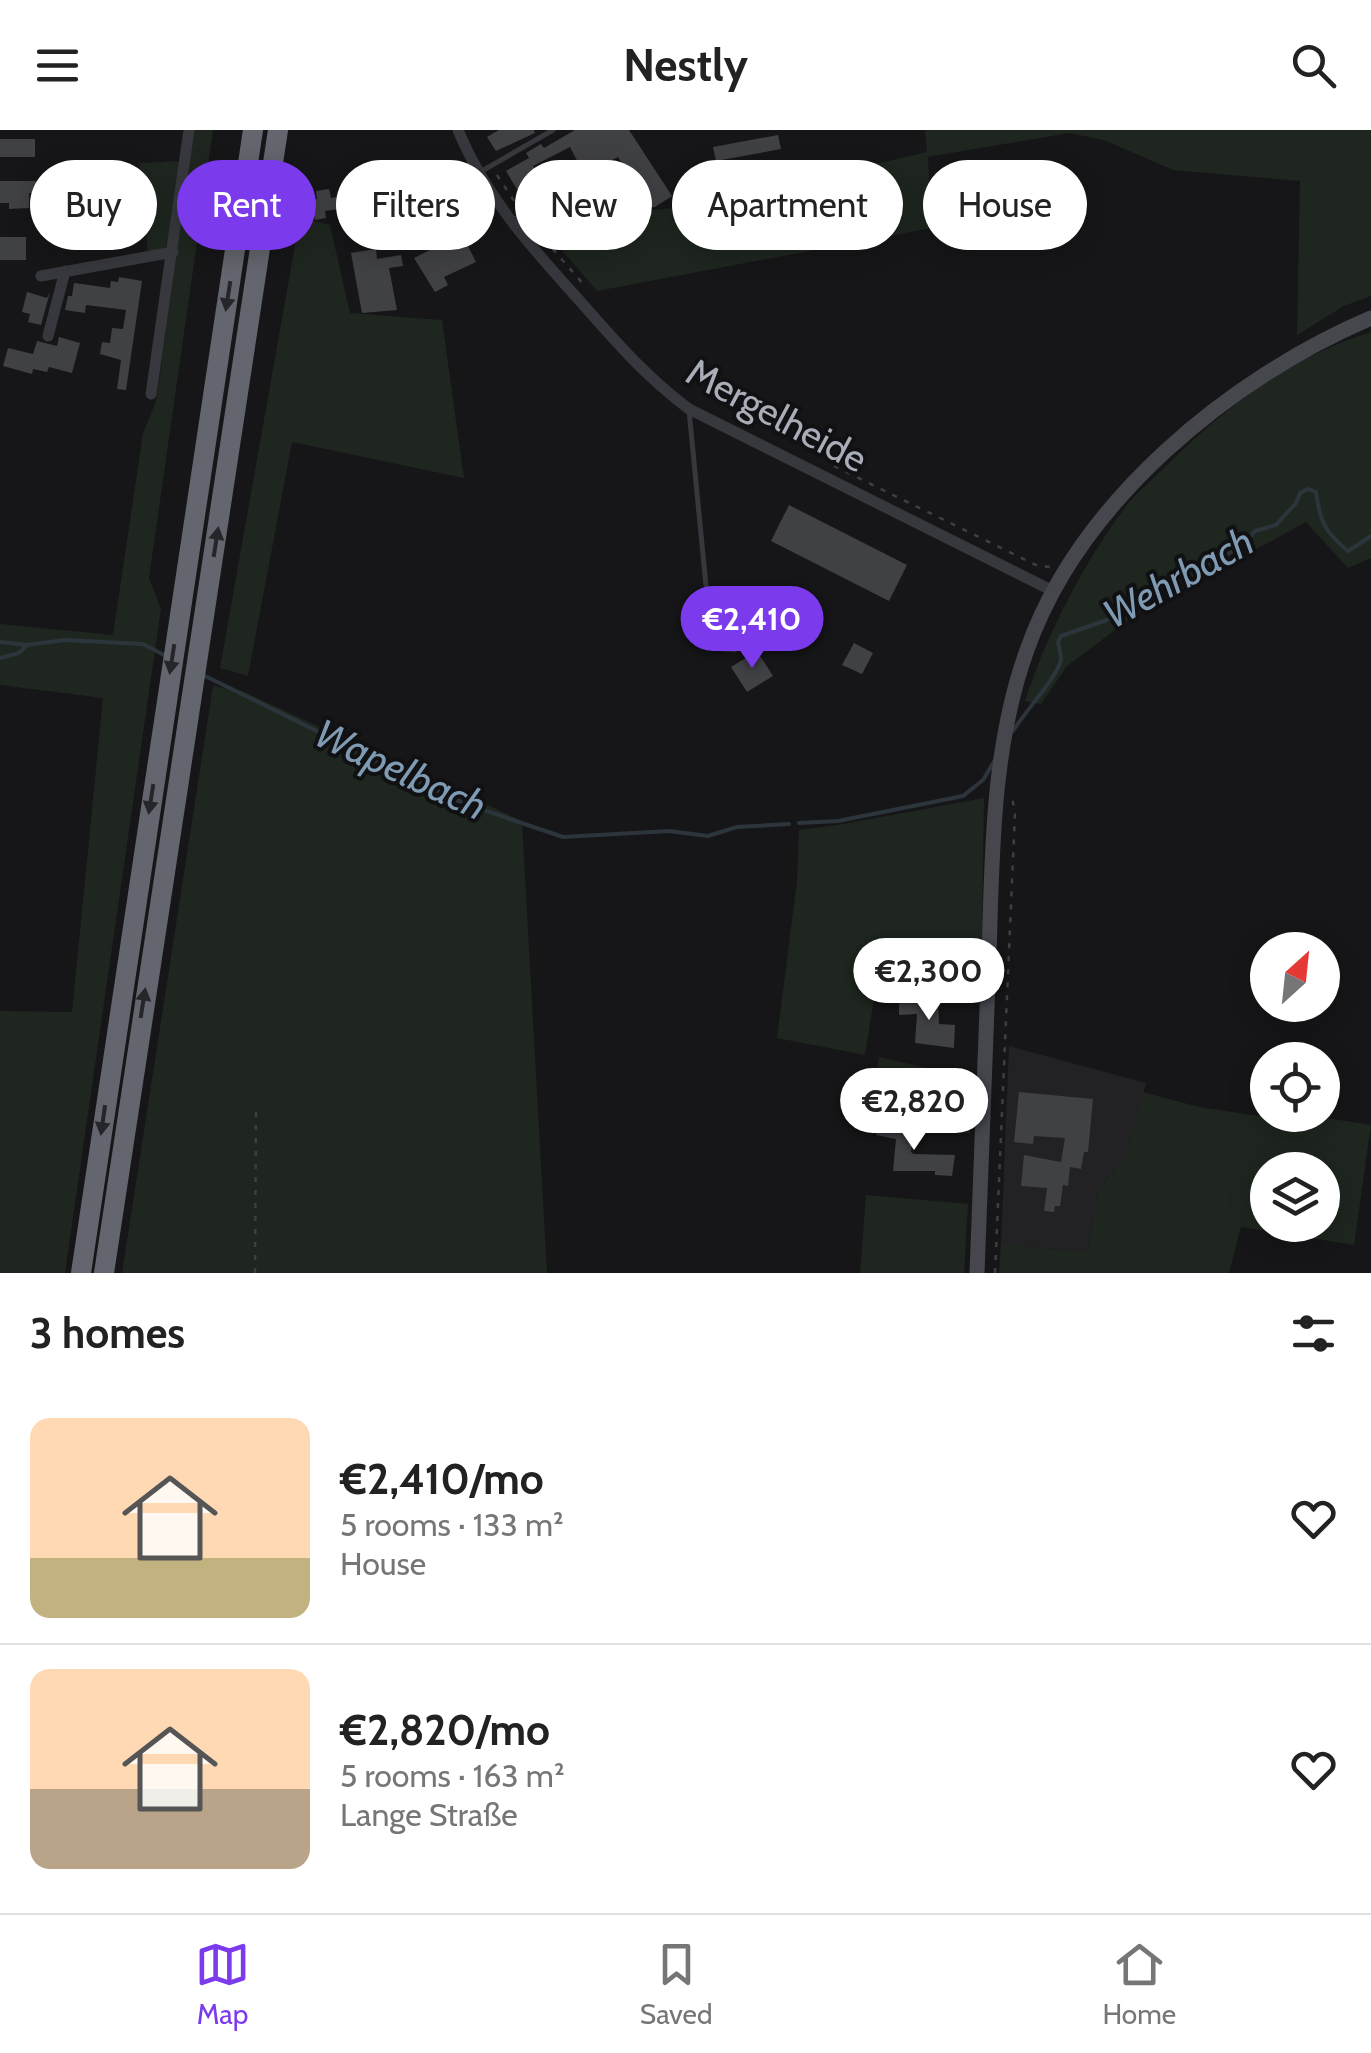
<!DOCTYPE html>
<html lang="en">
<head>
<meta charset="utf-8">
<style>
  :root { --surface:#fff; --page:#f2f2f2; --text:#222; --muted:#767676; --line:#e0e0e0; --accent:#7c3aed }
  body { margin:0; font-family:Cabin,sans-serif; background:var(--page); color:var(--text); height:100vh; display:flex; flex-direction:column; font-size:38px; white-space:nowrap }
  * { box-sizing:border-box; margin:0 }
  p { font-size:32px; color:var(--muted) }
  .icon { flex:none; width:55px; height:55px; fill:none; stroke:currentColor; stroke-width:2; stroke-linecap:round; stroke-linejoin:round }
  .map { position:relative; height:1143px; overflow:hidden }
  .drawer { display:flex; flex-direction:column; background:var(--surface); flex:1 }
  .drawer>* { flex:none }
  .guide { position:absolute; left:30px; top:30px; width:1312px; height:90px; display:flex; gap:20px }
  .needle { width:65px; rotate:27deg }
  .tools { position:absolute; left:1250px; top:802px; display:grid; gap:20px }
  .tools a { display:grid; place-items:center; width:90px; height:90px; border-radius:50%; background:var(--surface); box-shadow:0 5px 25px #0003; font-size:50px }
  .price { position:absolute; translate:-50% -85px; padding:0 22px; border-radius:35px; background:#fff; color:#222; font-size:32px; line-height:65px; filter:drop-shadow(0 2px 5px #0008) }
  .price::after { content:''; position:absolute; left:50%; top:60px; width:30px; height:22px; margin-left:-15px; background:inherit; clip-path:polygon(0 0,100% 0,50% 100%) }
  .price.on { background:var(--accent); color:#fff }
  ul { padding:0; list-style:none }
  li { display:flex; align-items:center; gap:30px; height:250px; padding:0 30px }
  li+li { border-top:2px solid var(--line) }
  li span { display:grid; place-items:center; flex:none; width:280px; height:200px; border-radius:20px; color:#555 }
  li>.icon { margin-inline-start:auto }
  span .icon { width:120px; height:120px; fill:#fffc; stroke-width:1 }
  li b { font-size:42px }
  h2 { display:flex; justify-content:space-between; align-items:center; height:120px; padding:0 30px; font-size:42px }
  .pill { padding:0 35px; border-radius:45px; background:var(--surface); box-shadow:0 5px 25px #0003; font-size:35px; line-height:90px }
  .pill.on { background:var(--accent); color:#fff }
  header { display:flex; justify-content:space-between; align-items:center; height:130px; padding:0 30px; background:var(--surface); font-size:45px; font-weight:700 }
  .menu { display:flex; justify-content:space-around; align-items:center; height:140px; border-top:2px solid var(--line); background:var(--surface); font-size:28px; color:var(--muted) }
  .menu a { display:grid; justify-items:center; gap:5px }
  .menu .on { color:var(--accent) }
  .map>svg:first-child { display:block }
  .built { fill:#222225 }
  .green { fill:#1e261f; fill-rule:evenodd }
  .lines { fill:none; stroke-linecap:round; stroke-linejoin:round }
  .stream { stroke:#2c353c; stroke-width:4 }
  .building { fill:#404145 }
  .path { stroke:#3d3f44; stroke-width:2.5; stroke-dasharray:5 8; stroke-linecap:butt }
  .lane { stroke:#37383d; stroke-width:5 }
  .street { stroke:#37383d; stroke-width:11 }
  .secondary { stroke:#45474d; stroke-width:15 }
  .highway { stroke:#63666e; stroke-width:20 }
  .oneway { fill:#26262a }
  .labels { text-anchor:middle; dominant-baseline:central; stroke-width:8; stroke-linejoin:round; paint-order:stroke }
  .street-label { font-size:38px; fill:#a8adb8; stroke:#111113 }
  .water-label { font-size:40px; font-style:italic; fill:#7f9bb3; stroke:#111113 }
</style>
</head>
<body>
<header><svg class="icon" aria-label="menu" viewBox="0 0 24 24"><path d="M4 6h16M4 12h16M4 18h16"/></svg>Nestly<svg class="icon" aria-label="search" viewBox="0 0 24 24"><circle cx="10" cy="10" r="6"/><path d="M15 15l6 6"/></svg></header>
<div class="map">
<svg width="1371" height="1143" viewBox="0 0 1371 1143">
  <rect width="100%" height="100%" fill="#161618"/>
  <path class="built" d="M1009 916 1146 953 1126 1025 1098 1061 1088 1122 1001 1114Z"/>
  <path class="green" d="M194 0H213L149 448 161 479 65 1143H0V881L72 882 103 568 0 555V494L113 505 143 303 156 272Z
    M925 0H1371V166L1344 176 1297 205 1300 51 1173 40 1104 10 1069 3 928 27 932 98 597 161 535 89 689 77 927 22Z
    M180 31 172 108 165 118 148 122 139 33Z
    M300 87 330 95 350 183 442 190 464 348 292 312 248 546 220 538Z
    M1371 202V428L1348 438 1306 392 1134 486 1067 536 1041 574 1025 571C1047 504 1081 438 1123 380 1133 366 1148 353 1161 341 1220 281 1289 227 1371 202Z
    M213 556 242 561 522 691 547 1143H122Z
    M984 668 981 860 945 859 891 836 877 850 865 925 777 908 797 751 799 700 838 695Z
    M879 927 971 948 970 1004 927 994 871 989Z
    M1143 962 1199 977 1259 986 1261 978 1267 979 1268 985H1307L1371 995 1354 1115 1241 1097 1229 1143H999L1001 1114 1088 1122 1098 1061 1126 1025ZM1268 1040H1322V1095H1268Z
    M866 1065 968 1074 964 1143H860Z"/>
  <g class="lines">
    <path class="stream" d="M0 512 27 515 65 510 143 514 166 526
      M0 528 19 523 27 515
      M201 544 463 673 563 707 669 701 708 706 737 697 789 694
      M1013 601C1023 584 1060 544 1061 529 1061 523 1059 518 1058 512L1061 506 1133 481 1182 445 1241 417 1255 401 1276 395 1296 373 1300 363 1308 359 1316 362C1320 392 1325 402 1348 421L1371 406
      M799 693 838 691 963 666 983 650 995 630"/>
  </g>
  <path class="building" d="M499 0H534L535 3 496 21 487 7Z
    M575 0H629L672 66 655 77 637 79 629 67 639 60 618 27 584 44 570 17 533 36 540 48 518 61 506 41 529 28 531 31 526 23 541 14 544 18Z
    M778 5 781 19 716 31 713 17Z
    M0 9H35V27H0Z
    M0 51H42V63H29V78L9 79V73H0Z
    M109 58 123 94 106 101 99 83 92 86 84 69Z
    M329 59 331 68 357 63 360 76 325 81 326 88 315 90 311 70 317 69 316 61Z
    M462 104 476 132 444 147 448 155 435 162 414 128Z
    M0 107H26V130H0Z
    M376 119 377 129 401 125 403 136 389 138 397 180 362 183 351 123Z
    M119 147 142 151 126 260 117 259 121 230 100 224 102 212 110 213 112 198 123 199 126 180 86 175 85 183 65 180 68 166H72L74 153 110 158 111 151 118 152Z
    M27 162 47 168 50 162 41 195 28 192 30 184 22 182Z
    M59 207 80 213 72 243 49 237 47 242 33 239 32 244 3 236 8 218 33 224 37 211 57 216Z
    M789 375 907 435 889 471 771 411Z
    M799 457 808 472 775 494 765 479Z
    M854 513 873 523 862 544 842 535Z
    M757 521 773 546 747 562 731 537Z
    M938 868 939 894 955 895 954 918 915 913 917 884 899 885V870Z
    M1019 962 1093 969 1088 1022H1084L1081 1039 1070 1037 1068 1056 1063 1055 1060 1076H1055L1054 1082 1044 1081 1047 1058 1021 1056 1024 1025 1061 1032 1065 1008 1034 1006 1033 1014 1014 1012Z
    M883 994 914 997 911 1022 914 1024 955 1025 952 1046 935 1045V1041H893L896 1009 876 1005 877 995Z"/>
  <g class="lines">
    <path class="path" d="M497 45 520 80
      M544 109 585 156
      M834 336 1038 436 1053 437
      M255 1143 256 982
      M995 1143 1015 683 1012 667"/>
    <path class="lane" d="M482 41 553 0
      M512 89 614 72
      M689 280 712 518 735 520"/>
    <path class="street" d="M458 0C485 66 532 118 579 170 615 211 645 246 689 279L1053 461
      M41 146 173 122
      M48 206 65 141
      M151 264 189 0"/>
    <path class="secondary" d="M977 1143C981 1037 985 932 989 826 992 725 992 616 1027 520 1079 372 1230 248 1371 188"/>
    <path class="highway" d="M81 1143 253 0
      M104 1143 278 0"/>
  </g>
  <defs><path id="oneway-solid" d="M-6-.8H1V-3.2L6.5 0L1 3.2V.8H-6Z" transform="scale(2.5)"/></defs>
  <g class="oneway">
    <use href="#oneway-solid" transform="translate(228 166) rotate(99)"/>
    <use href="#oneway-solid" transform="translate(216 412) rotate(-81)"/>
    <use href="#oneway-solid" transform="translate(172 529) rotate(99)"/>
    <use href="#oneway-solid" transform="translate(151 669) rotate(99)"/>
    <use href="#oneway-solid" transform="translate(143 873) rotate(-81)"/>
    <use href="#oneway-solid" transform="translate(103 990) rotate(98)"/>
  </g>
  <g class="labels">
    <g class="street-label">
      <text transform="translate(777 285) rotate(28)">Mergelheide</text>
    </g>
    <g class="water-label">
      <text transform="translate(1178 447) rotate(-29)">Wehrbach</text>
      <text transform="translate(401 639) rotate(25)">Wapelbach</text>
    </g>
  </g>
</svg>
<div class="tools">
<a><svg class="needle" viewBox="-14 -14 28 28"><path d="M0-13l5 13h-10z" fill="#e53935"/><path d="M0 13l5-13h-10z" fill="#767676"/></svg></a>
<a><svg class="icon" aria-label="locate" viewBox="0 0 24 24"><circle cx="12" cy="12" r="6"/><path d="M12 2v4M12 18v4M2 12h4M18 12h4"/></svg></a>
<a><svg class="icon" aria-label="layers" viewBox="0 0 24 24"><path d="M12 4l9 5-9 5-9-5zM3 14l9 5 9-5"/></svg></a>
</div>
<b class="price on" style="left:752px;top:541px">€2,410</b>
<b class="price" style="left:929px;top:893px">€2,300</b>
<b class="price" style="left:914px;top:1023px">€2,820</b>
<div class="guide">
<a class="pill">Buy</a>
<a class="pill on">Rent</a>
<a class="pill">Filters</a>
<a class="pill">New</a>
<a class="pill">Apartment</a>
<a class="pill">House</a>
</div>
</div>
<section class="drawer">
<h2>3 homes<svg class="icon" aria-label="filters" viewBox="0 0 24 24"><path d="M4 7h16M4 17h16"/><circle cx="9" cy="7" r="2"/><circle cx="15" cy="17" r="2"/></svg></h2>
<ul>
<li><span style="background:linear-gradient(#ffd9b3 70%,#c2b280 0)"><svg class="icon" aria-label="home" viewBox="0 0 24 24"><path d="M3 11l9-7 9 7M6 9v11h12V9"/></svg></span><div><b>€2,410/mo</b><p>5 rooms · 133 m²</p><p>House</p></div><svg class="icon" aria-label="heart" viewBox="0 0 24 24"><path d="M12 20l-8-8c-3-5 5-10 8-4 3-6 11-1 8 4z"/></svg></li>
<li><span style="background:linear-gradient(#ffd9b3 60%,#b9a48a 0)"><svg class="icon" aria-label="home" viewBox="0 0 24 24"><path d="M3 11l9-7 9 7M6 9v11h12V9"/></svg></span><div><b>€2,820/mo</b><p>5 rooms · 163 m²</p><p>Lange Straße</p></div><svg class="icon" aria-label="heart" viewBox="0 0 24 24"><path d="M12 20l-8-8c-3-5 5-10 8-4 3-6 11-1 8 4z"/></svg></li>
</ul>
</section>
<nav class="menu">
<a class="on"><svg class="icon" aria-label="map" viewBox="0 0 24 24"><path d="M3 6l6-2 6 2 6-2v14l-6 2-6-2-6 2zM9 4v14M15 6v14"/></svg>Map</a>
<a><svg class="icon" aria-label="saved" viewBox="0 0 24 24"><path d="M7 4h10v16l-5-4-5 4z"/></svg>Saved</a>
<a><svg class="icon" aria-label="home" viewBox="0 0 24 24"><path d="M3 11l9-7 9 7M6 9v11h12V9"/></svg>Home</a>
</nav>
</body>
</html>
